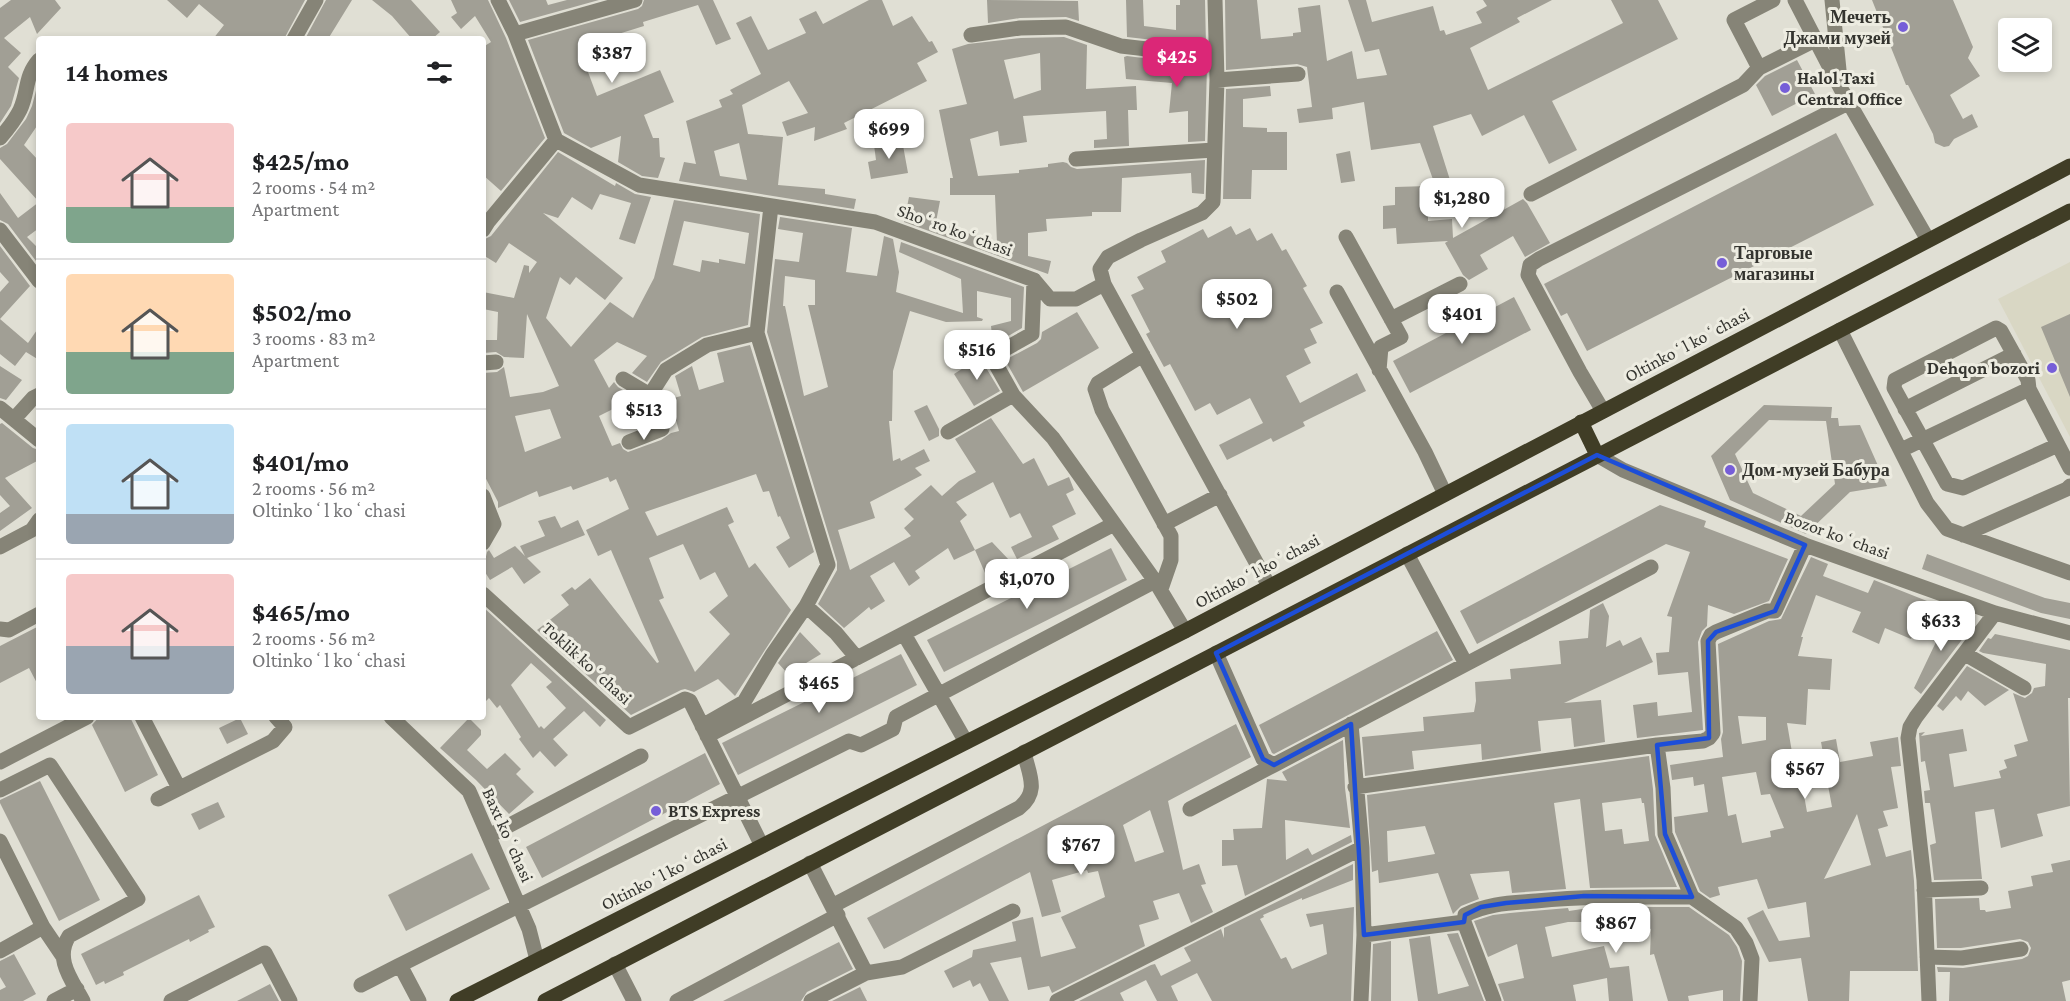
<!DOCTYPE html>
<html lang="en">
<head>
<meta charset="utf-8">
<style>
  :root { --surface:#fff; --page:#f6f6f6; --text:#202124; --muted:#757577; --line:#e0e0e0; --accent:#db2777 }
  body { margin:0; font-family:"Crimson Pro",serif; background:var(--page); color:var(--text); height:100vh; display:flex; flex-direction:column; font-size:22px; white-space:nowrap }
  * { box-sizing:border-box; margin:0 }
  p { font-size:20px; color:var(--muted) }
  .icon { flex:none; width:33px; height:33px; fill:none; stroke:currentColor; stroke-width:2; stroke-linecap:round; stroke-linejoin:round }
  .map { position:relative; flex:1; overflow:hidden }
  .drawer { position:absolute; left:36px; top:36px; width:450px; height:684px; display:flex; flex-direction:column; background:var(--surface); border-radius:6px; box-shadow:0 3px 9px #0003 }
  .drawer>* { flex:none }
  .controls { position:absolute; left:1998px; top:18px; display:grid; gap:12px }
  .controls a { display:grid; place-items:center; width:54px; height:54px; border-radius:6px; background:var(--surface); box-shadow:0 3px 9px #0003; font-size:30px }
  .price { position:absolute; translate:-50% -51px; padding:0 14px; border-radius:12px; background:#fff; color:#222; font-size:20px; line-height:39px; filter:drop-shadow(0 2px 3px #0008) }
  .price::after { content:''; position:absolute; left:50%; top:36px; width:18px; height:14px; margin-left:-9px; background:inherit; clip-path:polygon(0 0,100% 0,50% 100%) }
  .price.current { background:var(--accent); color:#fff }
  ul { padding:0; list-style:none }
  li { display:flex; align-items:center; gap:18px; height:150px; padding:0 30px }
  li+li { border-top:2px solid var(--line) }
  li span { display:grid; place-items:center; flex:none; width:168px; height:120px; border-radius:6px; color:#555 }
  li>.icon { margin-inline-start:auto }
  span .icon { width:72px; height:72px; fill:#fffc; stroke-width:1 }
  li b { font-size:26px }
  h2 { display:flex; justify-content:space-between; align-items:center; height:72px; padding:0 30px; font-size:26px }
  .map>svg:first-child { display:block }
  .built { fill:#d9d7c4 }
  .building { fill:#a19f95; fill-rule:evenodd }
  .lines { fill:none; stroke-linecap:round; stroke-linejoin:round }
  .minor { stroke:#868477; stroke-width:15 }
  .major { stroke:#403d26; stroke-width:15 }
  .marked { fill:none; stroke:#1d4ed8; stroke-width:4.5; stroke-linejoin:round }
  .poi-dot { fill:#765ed8; stroke:#edece1; stroke-width:2 }
  .labels { text-anchor:middle; dominant-baseline:central; stroke-width:6; stroke-linejoin:round; paint-order:stroke }
  .poi-label { font-size:18px; font-weight:bold; fill:#34342f; stroke:#edece1; text-anchor:start }
  .street-label { font-size:18px; fill:#34342f; stroke:#edece1 }
</style>
</head>
<body>
<div class="map">
<svg width="2070" height="1001" viewBox="0 0 2070 1001">
  <rect width="100%" height="100%" fill="#e0dfd4"/>
  <path class="built" d="M2070 262V437L1998 299Z"/>
  <path class="building" d="M11 0H55L61 8 37 34 30 17 4 38 21 53 8 67 19 78 11 106 0 123V8Z
    M167 0H305L284 39H213L224 25 199 4 187 18Z
    M326 0H352L328 39H305Z
    M372 0H411L440 32 432 39H412L392 16Z
    M451 0H488L506 38 545 138 501 191 483 175V47L491 42 475 16 461 29 451 17 457 13Z
    M509 0H546L548 5 567 0H599L520 22Z
    M644 0H713L731 39 716 45 698 5 643 22 644 26 615 35 618 45 582 56 597 96 660 70 674 102 644 115 653 138H659L660 157 665 158 658 178 642 176 618 162 621 136 591 148 564 133 528 40 638 9 642 6Z
    M869 0H882L893 26 912 16 929 42 932 41 938 52 917 63 927 81 844 123 847 129 814 141 815 127 787 136 782 122 808 113 789 81 742 105 748 134 783 137 778 185 825 189V194L856 199 854 209 679 181 684 162 696 164 686 121 722 107 719 100 733 94 730 90 761 74 736 23 751 16 768 50 806 33 799 19 816 11 823 24ZM739 143 747 180 720 176 714 151Z
    M987 0 1078 1 1079 21 1066 17 1020 18 988 23Z
    M1126 0H1143L1144 26 1176 30V5H1180V0H1205L1206 46 1127 37Z
    M1225 0H1257L1261 39 1293 36V33L1301 32 1298 8 1320 5 1327 61 1352 51 1357 79 1387 75 1379 49 1365 52 1348 0H1366L1372 22 1433 6 1440 31 1444 30 1446 35 1482 23 1476 12 1487 6 1483 0H1552L1517 18 1520 22 1470 48 1488 90 1623 23 1611 0H1658L1678 39 1552 101 1577 150 1549 164 1524 115 1482 136 1471 114 1433 126 1450 180 1435 185 1420 143 1371 150 1364 102 1332 108 1333 119 1299 123 1297 109 1312 107 1307 67 1297 64 1226 70Z
    M1872 0H1953L1973 47 1968 58 1980 76 1950 95 1963 119 1972 114 1978 127 1954 139 1949 146 1944 147 1935 143 1933 134 1908 85H1906Z
    M1064 37 1087 45 1086 89 1136 86 1137 110H1128L1129 146 1094 148V140L1107 139 1106 111 1023 116 1027 142 1000 146 998 131 970 139 978 176 1019 173V170L1048 167V164L1063 162 1067 163 1071 167 1077 169 1205 160 1204 194 1192 193 1191 173 1122 178 1121 212H1092V216L1046 219 1047 231 1028 233V256L1051 261 1048 274 904 222 909 197 940 201 936 222 997 243 995 195H950V178H953L939 110 967 104 952 49 968 44 1021 38ZM1040 53 1041 90 1014 99 1004 60Z
    M1127 56 1207 66 1205 141 1188 142V111L1169 113 1172 83 1126 79 1124 57Z
    M1797 60 1815 94 1772 116 1756 85 1765 76Z
    M39 79V123L24 145 39 161V228L27 237 39 249V265L8 224 0 220V193L18 218 39 202 0 159V148L7 144 26 119 32 106Z
    M1270 86 1271 96 1243 99V127L1267 128V132H1287V170H1252L1251 199H1223L1226 89Z
    M1836 133 1874 205 1587 351 1567 313 1561 316 1544 284Z
    M902 140 908 173 871 179 868 162 876 160 874 145Z
    M1350 151 1355 181 1341 183 1336 154Z
    M558 152 615 186 616 183 635 194 651 197 635 244 619 239 631 203 600 194 592 210 572 197 558 218 543 213 623 278 605 300 576 277 570 285 560 277 546 318 571 347 610 302 633 318 654 278 674 200 760 214 748 325 702 337 661 362 647 382 632 373 647 356 617 342 594 360 609 388 614 382 618 387 634 397 625 408 621 405 599 416 612 446 620 443 623 449 628 452 661 440 671 433 679 431 670 399 681 396 675 376 692 366 699 390 724 382 717 353 750 345 814 552 789 568 776 547 790 538 780 516 778 517 769 491 763 492 756 474 645 512 657 536 727 507 734 522 728 525 749 568 755 563 791 610 735 696 718 679 694 692 685 689 681 690 631 715 537 630 569 605 561 595 572 587 575 590 590 578 657 663 659 662 611 550 598 556 586 530 629 509 616 479 610 482 608 477 573 490 571 486 539 497 537 491 498 508V502L483 473V373L497 372 504 367 510 397 543 392 559 386 527 314 524 358 504 357 496 352 483 353V340H497L498 312 483 309V292L514 298 524 265 529 266V273L537 262 509 243 496 263 483 255V240L491 236ZM684 221 749 233 745 264 719 259V263L702 260 700 272 673 265ZM550 409 561 438 525 452 515 416ZM683 544 700 580 715 572 728 596 709 612 730 634 695 672 659 600 664 598 649 558Z
    M1428 186V221L1452 219 1453 238 1523 199 1527 203 1550 243 1525 257 1513 236 1480 255 1488 269 1469 280 1463 275 1445 243 1448 241 1397 244 1396 228 1383 229V206L1395 205V187Z
    M780 217 852 228 846 272 877 276 884 236 893 239 899 272 896 292 963 313 961 279 899 252 901 242 1024 287 1022 328 993 345 991 326 1011 321V298L977 291V317L983 319 982 321 946 322 910 311 893 371 892 421H889L893 461 900 458 901 461 924 449 930 461 915 468 922 475 870 502 875 518 838 530 850 570 911 536 904 528 914 519 904 509 931 485 942 496 959 481 976 472 955 439 991 418 1023 464 1034 458 1048 486 1069 477 1074 490 1066 494 1076 514 1052 526 1059 539 1017 559 1011 547 1032 537 1020 513 1010 518 993 482 956 502 967 515 960 521 975 550 954 560 948 548 915 571 920 578 909 586 894 562 870 576 885 601 871 610 869 607 844 628 818 604 837 570V562L767 332 775 259 799 262 803 233 778 229ZM785 276 815 280V305H808L828 387 804 396 785 306H783Z
    M1231 226 1236 235 1250 228 1257 241 1272 233 1282 251 1286 249 1307 286 1303 288 1323 323 1310 329 1317 343 1304 349 1311 363 1286 376 1300 403 1357 373 1366 391 1303 422 1305 426 1273 442 1271 438 1227 460 1219 445 1263 423 1250 398 1217 415 1210 403 1195 411 1170 364 1164 367 1146 334 1150 332 1131 295 1144 289 1137 277 1166 262 1161 251 1203 229 1208 238Z
    M0 246 30 286 0 319V292L9 282 0 272Z
    M1514 297 1531 330 1410 393 1393 361Z
    M1077 312 1099 348 1023 392 1005 360 1037 343 1041 339 1042 332Z
    M2070 314V397L2041 327Z
    M0 319 28 343 39 327V360L26 352 15 366 0 354Z
    M985 354V366L1000 391 974 406 954 374Z
    M0 366 22 380 6 400 0 398Z
    M927 405 939 429V436L929 441 914 411Z
    M1764 405 1832 407 1831 418H1838L1839 426 1860 425 1887 486 1850 492 1806 534 1730 500 1711 456ZM1769 420 1826 421 1835 484 1801 516 1753 493 1735 454Z
    M2 423 33 448 39 450V460L5 478 32 508 0 531V513L10 506 0 495V424Z
    M1660 505 1706 521 1704 527 1788 559 1769 601 1734 614 1708 605 1707 626 1702 631 1698 642 1703 730 1637 738 1633 705 1657 702 1658 716 1692 712 1688 672 1658 675 1656 653 1669 652 1672 617 1667 616 1690 552 1666 544 1477 644 1460 611Z
    M555 516 561 528 578 520 585 535 527 558 541 572 524 584 512 567 490 580 483 569 487 552 489 550 494 558 515 546 525 556 520 546 545 536 538 521Z
    M992 542 1010 561 985 573 975 550Z
    M1111 548 1127 580 944 672 927 640Z
    M1927 554 2045 598 2070 603V619L2041 613 1922 569Z
    M1811 557 1828 564 1823 576 1868 593 1874 580 1927 601 1911 639 1885 628 1879 644 1852 632 1861 612 1816 595 1801 637H1803L1798 656 1832 659 1830 690 1808 689 1806 725 1787 723 1793 758 1823 753 1821 742 1836 739 1840 762 1873 756 1870 742 1898 737 1901 766 1891 767 1898 808 1883 811 1888 826 1878 829 1886 857 1911 850 1914 881 1918 971H1850L1849 1001H1808L1801 958 1769 962 1747 918 1763 910 1779 941 1810 937 1806 902 1768 909 1757 879 1718 887 1720 895 1710 898 1700 891 1675 832 1674 817 1708 812 1704 784 1694 786 1693 777 1672 780 1670 765 1723 757 1721 739 1723 732 1718 644 1769 621 1781 619ZM1738 716 1766 717V740L1742 744ZM1756 772 1761 795 1770 794 1784 828 1770 831 1771 837 1742 843 1736 814 1728 816 1722 777ZM1827 780 1832 807 1807 812 1802 784ZM1857 814 1871 865 1824 879Z
    M1603 603 1609 616 1606 647 1620 640 1623 646 1641 637 1653 662 1564 703 1601 700 1605 742 1574 747 1571 718 1538 721 1541 751 1482 760 1481 744 1412 751 1414 769 1365 776 1362 737 1424 731 1423 717 1474 712 1476 701 1475 682 1511 679 1510 669 1561 664 1559 641 1588 638 1590 610Z
    M483 607 606 720 600 727 584 711 553 739 568 755 555 767 540 751 533 758 519 739 521 737 500 705 497 708 489 698 483 704ZM531 663 552 682 546 687 566 708 544 729 541 726 539 728 511 685Z
    M1947 619 1970 629 1921 694 1914 688Z
    M39 626V687L29 668 0 683V646Z
    M1437 631 1453 660 1274 754 1272 753 1259 725Z
    M800 632 821 654 788 674 778 663Z
    M1995 634 2070 650V698H2068L2070 806 2037 814 2043 836 2001 848 1994 809 1975 812 1982 879 1934 880 1930 845 1936 843 1930 803H1925L1924 791 1930 790 1925 761 1921 762 1919 733 1925 732 1921 736 1963 729 1967 751 1949 754 1954 787 2001 778 1999 771 2007 768 2004 760 2017 756 2014 745 2028 741 2013 693 2025 698 2032 693 2034 688 2045 686 2046 664 1983 653 1979 651 1988 638 1991 639Z
    M901 654 917 685 738 775 722 743Z
    M1967 666 2009 690 1985 706 1968 691 1961 701 1956 696 1943 711 1937 706Z
    M99 717H130L158 775 125 792 92 725Z
    M240 718 248 734 227 744 219 728Z
    M469 718 481 730V735L467 750 487 769 505 753 521 769 516 774 534 792 509 814 476 780 440 748Z
    M1236 724 1251 757 1168 801 1183 870 1199 864 1206 884 1201 885 1213 912 1191 923 1179 893 1153 901 1159 919 1139 925 1145 946 1052 993 1049 986 1028 990 1021 957 990 963 1009 1001H989L980 983 973 987 970 980 953 988 944 971 972 957 973 950 1016 941 1012 922 1033 917 1041 957 1076 948 1061 917 1105 897 1098 871 1088 873 1087 870 1052 880 1061 912 1042 917 1030 872 884 949 867 918ZM1150 810 1164 852 1135 862 1123 825Z
    M1343 740 1345 788 1350 828 1285 820 1286 860 1308 848 1312 855 1351 835 1352 842 1245 896 1237 865 1222 866V840H1234L1233 829 1262 828 1267 779 1287 781 1282 772Z
    M705 753 720 784 542 878 526 847Z
    M1649 756 1653 789 1655 835 1677 887 1590 888 1580 799 1554 803 1566 889 1512 893 1509 871 1470 874 1479 899 1461 906 1453 914 1438 873 1379 883 1378 870 1372 872 1367 795ZM1641 798 1642 803H1644L1649 841 1624 844 1622 829 1605 831 1602 803ZM1425 826 1435 854 1388 862 1387 831Z
    M40 781 100 900 59 921 0 803V800Z
    M218 802 225 817 199 830 191 814Z
    M472 853 490 889 406 931 388 895Z
    M2070 860V980L2062 982 2066 1001H1949L1950 972H1938L1937 967 1963 968 2022 959 2028 956 2031 948 2028 942 2020 939 1961 948H1937L1935 899 1979 898 1980 910H1985L1986 912 2011 908 2008 891 2033 886 2031 876 2053 872 2051 864Z
    M1353 864V880L1302 900V898L1263 915 1264 917 1260 919 1281 959 1286 957 1292 969 1327 954 1323 924 1310 927 1306 914 1354 907 1351 1001H1212L1197 973 1171 986 1178 1001H1157L1146 980 1120 993 1124 1001H1079L1151 965 1155 964 1161 976 1191 961 1184 948 1221 929 1224 938V928Z
    M199 895 215 927 208 930 209 932 190 942 189 939 123 972 124 975 105 984 104 981 96 985 81 954Z
    M1595 907H1689L1729 935 1737 947 1742 961 1740 1001H1723V990L1688 996 1689 1001H1668L1654 954 1650 955 1651 929 1623 922H1568L1545 927 1552 957 1604 946 1610 968 1629 966 1633 1001H1609L1607 978 1573 985 1576 1001H1504L1498 984 1524 978 1517 944 1488 957 1474 921 1493 915 1510 913 1568 908 1569 911Z
    M1458 933 1484 1001H1418L1409 939 1430 936 1438 994 1469 986 1447 934Z
    M1391 941V1001H1371L1373 944Z
    M839 942 853 969 807 992 801 1001H723Z
    M14 954 36 994 23 1001H0V990L6 987 0 977V961Z
    M270 984 279 1001H237Z
    M860 987 867 1001H832Z"/>
  <g class="lines">
    <path class="minor" d="M498 0 515 34 556 140 639 185 875 222 1034 280 1032 334 998 353 994 356V361L1013 395 1053 438 1155 581 1185 631
      M1215 0 1217 80 1213 202 1202 213 1141 240 1108 257 1100 269 1104 284 1269 586
      M1773 0 1734 20 1759 68 1815 40
      M1795 0 1841 89 1928 240
      M1832 0 1840 80
      M515 34 635 0
      M971 35 1020 28 1066 27 1121 46 1216 57
      M294 39 316 0
      M1217 80 1298 74
      M0 138C8 129 15 120 20 110 29 91 24 77 39 60
      M1076 159 1214 150
      M1531 194 1743 85 1759 68
      M0 230 39 281
      M483 230 488 222 556 140
      M1346 237 1401 337 1381 347 1379 370
      M1034 280 1050 299H1076L1104 284
      M1337 292 1425 452 1445 494
      M1391 319 1460 284
      M1840 330 1927 503 1947 529 2070 573
      M1143 355 1098 383 1095 389 1102 410 1171 536V560L1161 589
      M483 363 496 362
      M623 379 650 395 662 429 629 442
      M2029 389 2070 468
      M650 395 666 370 707 345 757 333
      M0 408 39 440
      M1905 409 2014 354
      M1603 411 1580 372 1528 275 1530 265 1539 259 1848 103
      M14 419 33 398 39 395
      M948 432 1013 395
      M1901 450 2029 389 2028 380 2001 331 1996 328 1895 380 1894 388 1947 484 1963 488 2058 445
      M1597 455 1623 470 1805 545 1995 613 2070 633
      M483 496 494 524 483 543
      M1164 524 1220 495
      M1963 535 2067 489 2070 486
      M0 547 32 530 39 520
      M1407 554 1466 664
      M483 594 629 727 685 699 690 701 762 846
      M806 606 836 633 857 658
      M0 629 9 630 39 614
      M904 634 966 742
      M1216 653 1263 759 1274 765 1651 567
      M1965 654 2024 688
      M142 717 179 788
      M391 717 469 791 529 929 537 960
      M1351 724 1362 848 1364 935 1361 1001
      M702 726 744 702 772 655 806 606 828 565 757 333 771 206
      M707 736 1114 524
      M1657 745 1703 741 1709 738 1713 733 1708 641 1711 635 1716 632 1767 611H1775L1805 545
      M0 762 87 717
      M1355 787 1657 745 1663 788 1665 834 1692 897 1736 928 1746 943 1752 959 1750 1001
      M0 790 50 765 138 899 69 936C54 959 72 980 83 1001
      M158 799 273 741 285 727 276 717
      M1190 809 1274 765
      M489 836 641 756
      M0 841 43 927 62 955
      M810 863 866 973 811 1001
      M1924 890 1981 888
      M832 906 1019 808C1040 791 1029 775 1024 752
      M1464 922 1494 1001
      M1364 935 1464 922 1465 915C1488 903 1511 903 1536 901 1588 896 1640 897 1692 897
      M0 951 43 927
      M1927 957 1962 958 2021 949
      M615 964 634 1001
      M866 973 902 967 1013 911
      M361 985 400 965
      M54 1001 77 989
      M171 1001 265 953 290 1001
      M419 1001 400 965 849 741 861 745 893 729 896 717 1155 581
      M677 1001 838 915
      M1057 1001 1362 848
      M1929 1001 1924 880 1908 738 1910 727 1916 717 1995 613"/>
    <path class="major" d="M1581 422 1597 455
      M457 1001 1185 631 2070 166
      M545 1001 2070 211"/>
  </g>
  <path class="marked" d="M1597 455 1805 545 1775 611 1716 632 1708 641 1709 738 1657 745 1665 834 1692 897 1584 896 1506 903 1481 907 1465 915 1464 922 1364 935 1351 724 1274 765 1263 759 1216 653Z"/>
  <g class="poi-dot">
    <circle cx="1903" cy="27" r="6"/>
    <circle cx="1785" cy="88" r="6"/>
    <circle cx="1722" cy="263" r="6"/>
    <circle cx="2052" cy="368" r="6"/>
    <circle cx="1730" cy="470" r="6"/>
    <circle cx="656" cy="811" r="6"/>
  </g>
  <g class="labels">
    <g class="poi-label">
      <text x="1891" y="17" text-anchor="end">Мечеть<tspan x="1891" dy="21">Джами музей</tspan></text>
      <text x="1797" y="78">Halol Taxi<tspan x="1797" dy="21">Central Office</tspan></text>
      <text x="1734" y="253">Тарговые<tspan x="1734" dy="21">магазины</tspan></text>
      <text x="2040" y="368" text-anchor="end">Dehqon bozori</text>
      <text x="1742" y="470">Дом-музей Бабура</text>
      <text x="668" y="811">BTS Express</text>
    </g>
    <g class="street-label">
      <text transform="translate(955 230) rotate(20)">Shoʻro koʻchasi</text>
      <text transform="translate(1687 345) rotate(-28)">Oltinkoʻl koʻchasi</text>
      <text transform="translate(1837 535) rotate(20)">Bozor koʻchasi</text>
      <text transform="translate(1257 571) rotate(-28)">Oltinkoʻl koʻchasi</text>
      <text transform="translate(587 663) rotate(42)">Toklik koʻchasi</text>
      <text transform="translate(508 835) rotate(66)">Baxt koʻchasi</text>
      <text transform="translate(664 874) rotate(-27)">Oltinkoʻl koʻchasi</text>
    </g>
  </g>
</svg>
<div class="controls">
<a><svg class="icon" aria-label="layers" viewBox="0 0 24 24"><path d="M12 4l9 5-9 5-9-5zM3 14l9 5 9-5"/></svg></a>
</div>
<b class="price" style="left:612px;top:84px">$387</b>
<b class="price current" style="left:1177px;top:88px">$425</b>
<b class="price" style="left:889px;top:160px">$699</b>
<b class="price" style="left:1462px;top:229px">$1,280</b>
<b class="price" style="left:1237px;top:330px">$502</b>
<b class="price" style="left:1462px;top:345px">$401</b>
<b class="price" style="left:977px;top:381px">$516</b>
<b class="price" style="left:644px;top:441px">$513</b>
<b class="price" style="left:1027px;top:610px">$1,070</b>
<b class="price" style="left:1941px;top:652px">$633</b>
<b class="price" style="left:819px;top:714px">$465</b>
<b class="price" style="left:1805px;top:800px">$567</b>
<b class="price" style="left:1081px;top:876px">$767</b>
<b class="price" style="left:1616px;top:954px">$867</b>
<section class="drawer">
<h2>14 homes<svg class="icon" aria-label="filters" viewBox="0 0 24 24"><path d="M4 7h16M4 17h16"/><circle cx="9" cy="7" r="2"/><circle cx="15" cy="17" r="2"/></svg></h2>
<ul>
<li><span style="background:linear-gradient(#f6c9c9 70%,#7fa58c 0)"><svg class="icon" aria-label="home" viewBox="0 0 24 24"><path d="M3 11l9-7 9 7M6 9v11h12V9"/></svg></span><div><b>$425/mo</b><p>2 rooms · 54 m²</p><p>Apartment</p></div></li>
<li><span style="background:linear-gradient(#ffd9b3 65%,#7fa58c 0)"><svg class="icon" aria-label="home" viewBox="0 0 24 24"><path d="M3 11l9-7 9 7M6 9v11h12V9"/></svg></span><div><b>$502/mo</b><p>3 rooms · 83 m²</p><p>Apartment</p></div></li>
<li><span style="background:linear-gradient(#bfe0f5 75%,#9aa5b1 0)"><svg class="icon" aria-label="home" viewBox="0 0 24 24"><path d="M3 11l9-7 9 7M6 9v11h12V9"/></svg></span><div><b>$401/mo</b><p>2 rooms · 56 m²</p><p>Oltinkoʻl koʻchasi</p></div></li>
<li><span style="background:linear-gradient(#f6c9c9 60%,#9aa5b1 0)"><svg class="icon" aria-label="home" viewBox="0 0 24 24"><path d="M3 11l9-7 9 7M6 9v11h12V9"/></svg></span><div><b>$465/mo</b><p>2 rooms · 56 m²</p><p>Oltinkoʻl koʻchasi</p></div></li>
</ul>
</section>
</div>
</body>
</html>
